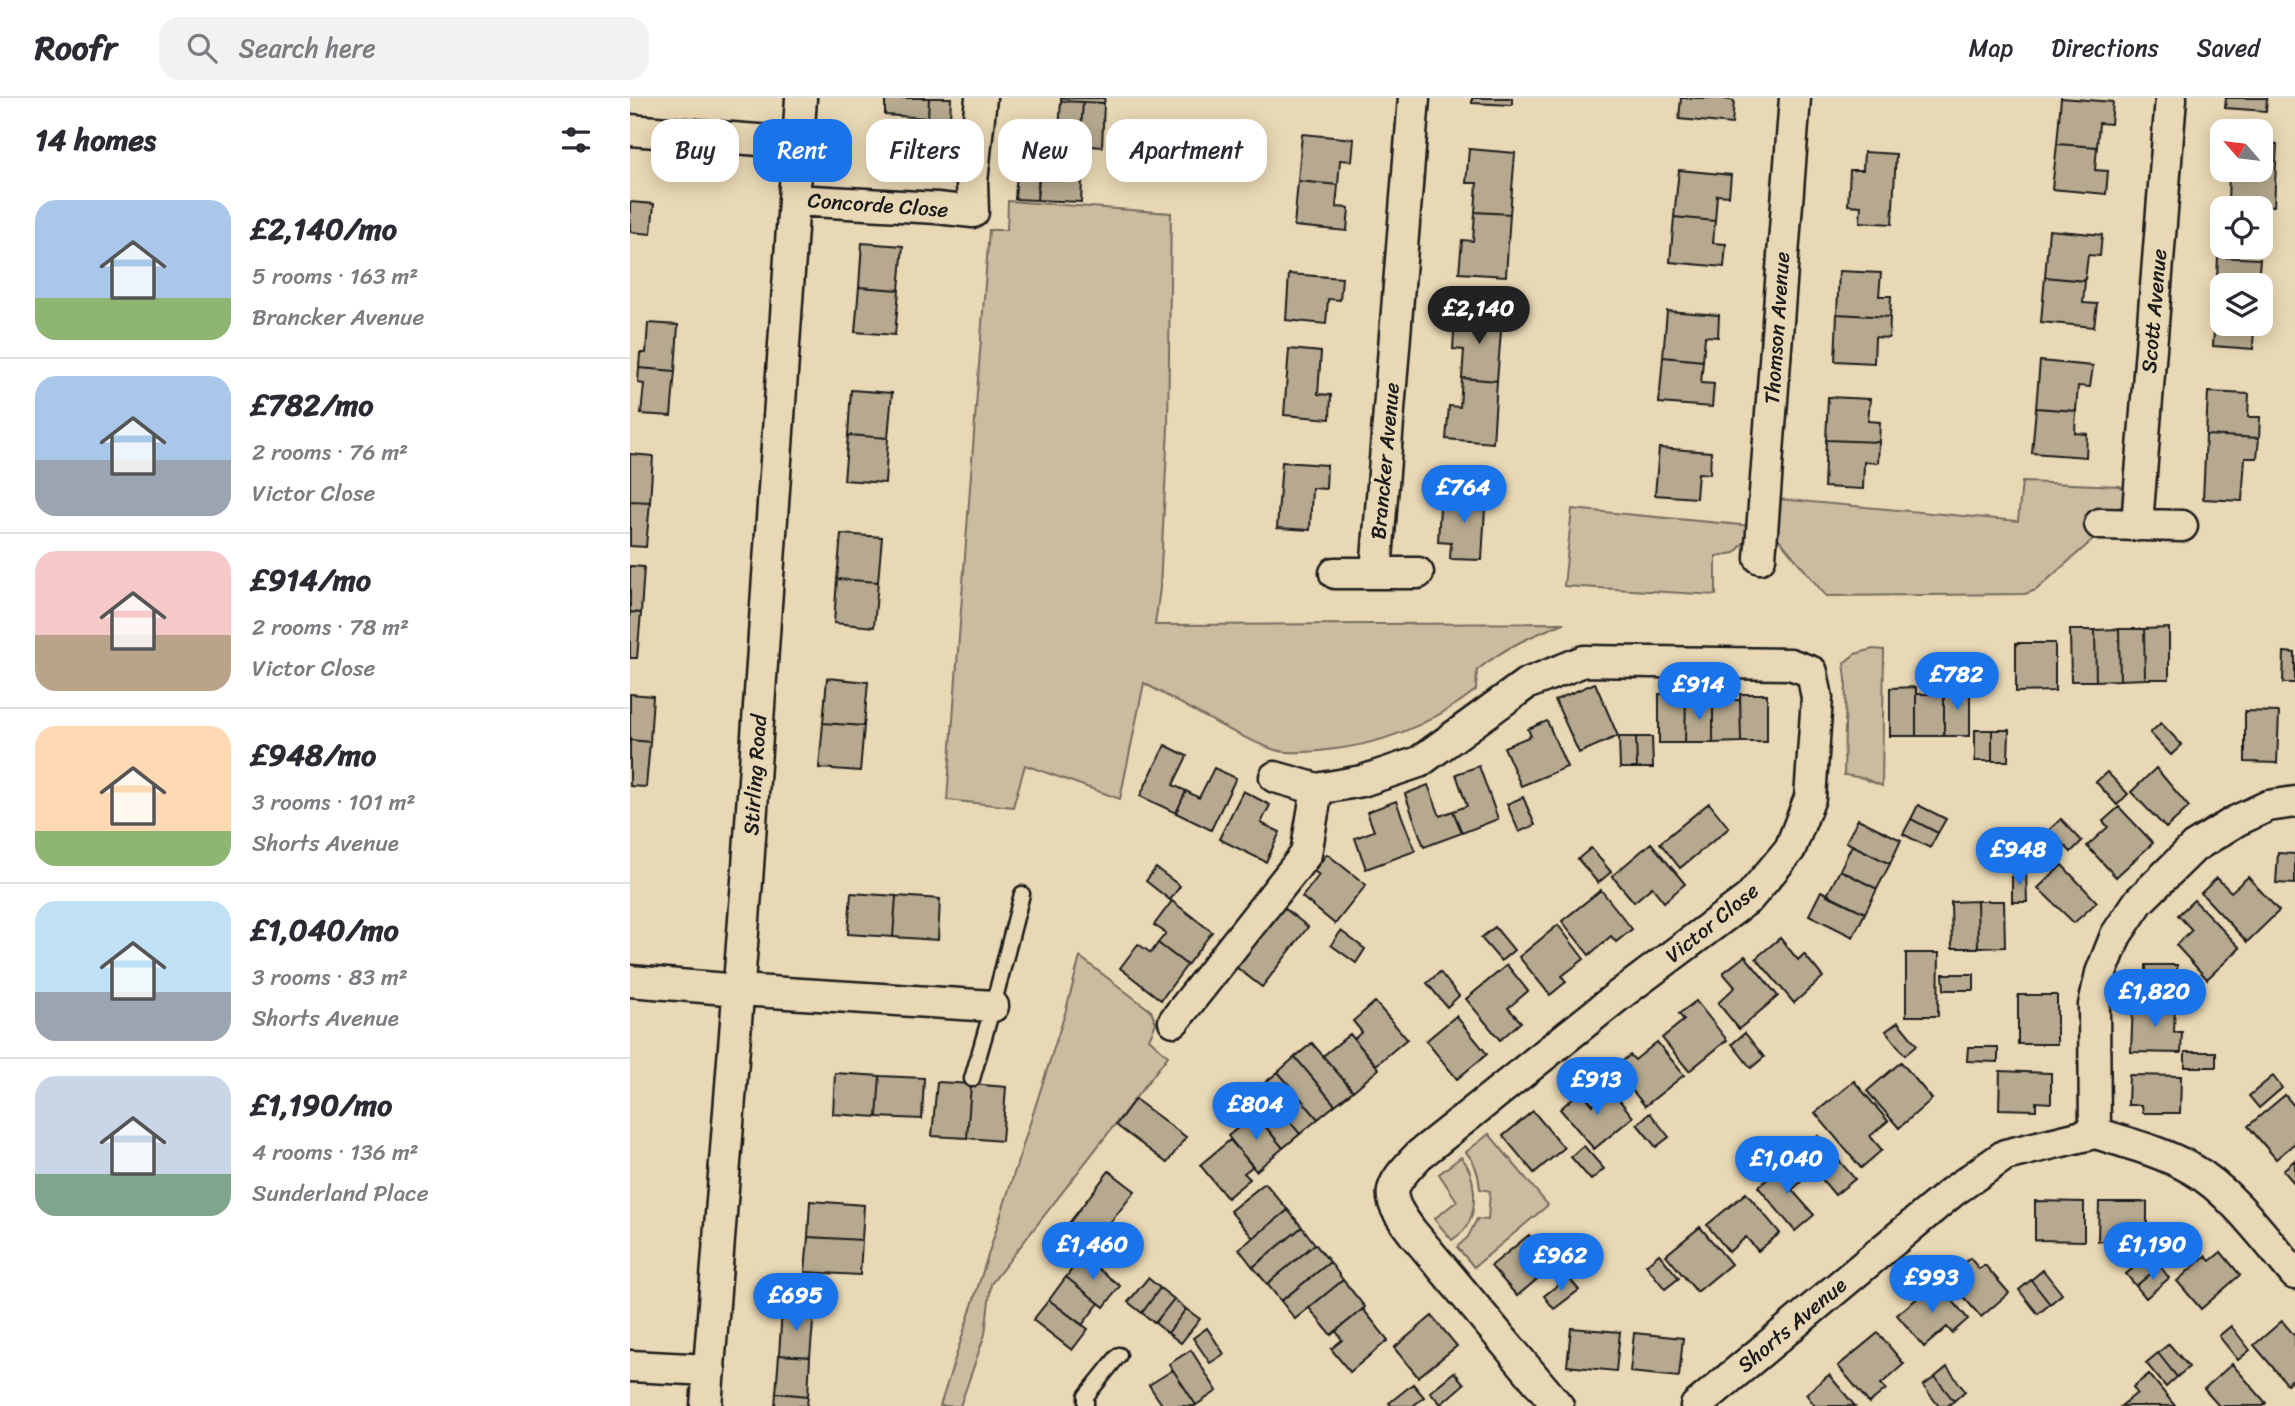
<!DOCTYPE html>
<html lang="en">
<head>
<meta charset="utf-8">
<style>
  :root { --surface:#fff; --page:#f2f2f3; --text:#2b2b33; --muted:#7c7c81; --line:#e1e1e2; --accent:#1a73e8 }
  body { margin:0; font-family:Sriracha,sans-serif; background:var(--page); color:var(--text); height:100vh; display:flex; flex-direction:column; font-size:26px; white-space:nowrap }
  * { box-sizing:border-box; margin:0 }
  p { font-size:23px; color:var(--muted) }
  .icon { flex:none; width:38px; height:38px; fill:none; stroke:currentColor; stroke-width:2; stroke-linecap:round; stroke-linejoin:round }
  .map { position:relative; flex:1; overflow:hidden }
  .drawer { display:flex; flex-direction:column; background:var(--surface); width:630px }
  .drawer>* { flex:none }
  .banner { position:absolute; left:21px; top:21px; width:665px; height:63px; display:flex; gap:14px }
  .needle { width:46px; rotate:298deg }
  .controls { position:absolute; left:1580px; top:21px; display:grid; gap:14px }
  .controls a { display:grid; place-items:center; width:63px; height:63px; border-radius:14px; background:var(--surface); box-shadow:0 4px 18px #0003; font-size:35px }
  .price { position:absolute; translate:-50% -60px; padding:0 16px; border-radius:24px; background:var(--accent); color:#fff; font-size:23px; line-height:46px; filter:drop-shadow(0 2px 4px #0008) }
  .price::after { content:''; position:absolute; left:50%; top:42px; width:21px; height:16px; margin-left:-10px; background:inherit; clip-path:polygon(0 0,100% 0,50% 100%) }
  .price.active { background:#222; color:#fff }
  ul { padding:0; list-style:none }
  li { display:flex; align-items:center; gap:21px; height:175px; padding:0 35px }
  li+li { border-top:2px solid var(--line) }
  li span { display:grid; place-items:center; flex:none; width:196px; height:140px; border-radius:21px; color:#555 }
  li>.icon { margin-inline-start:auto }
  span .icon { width:84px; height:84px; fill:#fffc; stroke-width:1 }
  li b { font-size:30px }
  h2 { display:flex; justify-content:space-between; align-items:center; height:84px; padding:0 35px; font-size:30px }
  .tag { padding:0 24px; border-radius:21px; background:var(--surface); box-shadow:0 4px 18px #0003; font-size:24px; line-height:63px }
  .tag.active { background:var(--accent); color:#fff }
  header { display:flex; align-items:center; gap:42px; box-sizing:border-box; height:98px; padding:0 35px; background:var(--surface); border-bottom:2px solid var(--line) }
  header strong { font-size:33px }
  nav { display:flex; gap:38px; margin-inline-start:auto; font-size:24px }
  .search { width:490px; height:63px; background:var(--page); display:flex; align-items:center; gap:18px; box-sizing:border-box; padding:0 24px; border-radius:21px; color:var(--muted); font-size:26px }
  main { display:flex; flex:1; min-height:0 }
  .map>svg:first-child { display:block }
  .green { fill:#cbbc9f; stroke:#746c5e; stroke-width:2 }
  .building { fill:#b6a98f; stroke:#1c1c1c; stroke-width:2 }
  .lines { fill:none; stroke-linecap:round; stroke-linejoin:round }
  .service-casing { stroke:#1c1c1c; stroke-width:19 }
  .minor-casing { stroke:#1c1c1c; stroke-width:35 }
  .service { stroke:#e9d8b5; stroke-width:14 }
  .minor { stroke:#e9d8b5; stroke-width:30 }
  .labels { text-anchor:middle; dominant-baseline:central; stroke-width:7; stroke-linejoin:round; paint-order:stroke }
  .street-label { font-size:21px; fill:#1c1c1c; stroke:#e9d8b5 }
</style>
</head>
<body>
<header>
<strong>Roofr</strong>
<div class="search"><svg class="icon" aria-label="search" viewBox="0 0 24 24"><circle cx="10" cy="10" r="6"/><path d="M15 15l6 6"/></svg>Search here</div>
<nav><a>Map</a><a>Directions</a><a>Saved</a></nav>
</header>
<main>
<section class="drawer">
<h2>14 homes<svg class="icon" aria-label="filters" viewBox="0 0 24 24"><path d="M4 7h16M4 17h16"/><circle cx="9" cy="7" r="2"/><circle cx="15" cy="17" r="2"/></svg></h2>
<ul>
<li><span style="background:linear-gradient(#a9c7e8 70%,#8fb573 0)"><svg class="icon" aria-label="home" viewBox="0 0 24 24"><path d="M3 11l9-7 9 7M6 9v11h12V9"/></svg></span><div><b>£2,140/mo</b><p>5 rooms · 163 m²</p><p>Brancker Avenue</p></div></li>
<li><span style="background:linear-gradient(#a9c7e8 60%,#9aa5b1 0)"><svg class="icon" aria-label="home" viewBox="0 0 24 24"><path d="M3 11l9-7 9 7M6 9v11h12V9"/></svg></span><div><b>£782/mo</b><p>2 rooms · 76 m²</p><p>Victor Close</p></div></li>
<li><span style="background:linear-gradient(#f6c9c9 60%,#b9a48a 0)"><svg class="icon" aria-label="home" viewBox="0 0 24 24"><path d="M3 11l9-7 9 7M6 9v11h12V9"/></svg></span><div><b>£914/mo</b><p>2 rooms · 78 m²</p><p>Victor Close</p></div></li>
<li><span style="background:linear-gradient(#ffd9b3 75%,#8fb573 0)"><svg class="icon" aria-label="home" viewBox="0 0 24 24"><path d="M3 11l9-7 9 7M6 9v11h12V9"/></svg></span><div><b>£948/mo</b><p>3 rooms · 101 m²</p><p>Shorts Avenue</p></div></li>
<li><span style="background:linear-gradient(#bfe0f5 65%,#9aa5b1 0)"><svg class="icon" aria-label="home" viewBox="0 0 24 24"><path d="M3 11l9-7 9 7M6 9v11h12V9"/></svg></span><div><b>£1,040/mo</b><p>3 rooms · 83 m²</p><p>Shorts Avenue</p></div></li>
<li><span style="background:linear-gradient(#c9d6e8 70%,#7fa58c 0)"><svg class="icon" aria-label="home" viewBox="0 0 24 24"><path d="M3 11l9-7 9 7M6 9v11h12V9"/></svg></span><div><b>£1,190/mo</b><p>4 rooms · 136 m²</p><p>Sunderland Place</p></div></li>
</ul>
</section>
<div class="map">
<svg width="1665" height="1308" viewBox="0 0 1665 1308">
  <rect width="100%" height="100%" fill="#e9d8b5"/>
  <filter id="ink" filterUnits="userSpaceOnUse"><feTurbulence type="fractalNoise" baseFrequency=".0143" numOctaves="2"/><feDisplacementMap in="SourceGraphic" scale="14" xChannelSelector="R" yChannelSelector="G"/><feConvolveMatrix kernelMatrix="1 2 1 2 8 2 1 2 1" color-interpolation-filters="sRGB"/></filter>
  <g filter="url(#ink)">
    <path class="green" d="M378 103 541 115 538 330 530 490 525 527 934 525C901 538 876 549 847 572L846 592C799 628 749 648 689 653 675 654 655 656 642 651 598 634 554 607 514 585L490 701 395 667 383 709 317 702 359 132H377Z
      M1392 384 1490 388 1500 397 1493 408 1482 413 1466 439 1406 492 1395 496 1196 498 1143 434 1148 401 1388 423Z
      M942 411 1121 428V436L1105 455 1086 458V497L934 488Z
      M1243 551 1254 552 1252 688 1233 680 1214 677 1216 581 1214 565 1225 556Z
      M450 859 521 913 526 925 519 941 538 958 361 1186 355 1236 330 1308H310L436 912Z
      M859 1036 918 1107 844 1169 827 1149 838 1139 847 1121 858 1122 860 1093 850 1091C849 1077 846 1065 836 1054Z
      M831 1059C846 1075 849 1112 835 1131 832 1135 826 1139 822 1142L804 1121 827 1103 809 1076Z"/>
    <path class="building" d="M255 0H299L298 20 255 17Z
      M299 0H321L320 21 298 20Z
      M431 0H475L474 5 431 3Z
      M842 0H882V7L842 5Z
      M1051 0H1091L1104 3 1102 26 1049 21Z
      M1431 0 1483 4 1481 26 1469 25 1467 49 1427 46Z
      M1596 0H1637L1636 13 1595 10Z
      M431 3 453 4 450 47 428 46Z
      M453 4 474 5 472 49 450 47Z
      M672 36 724 41 722 63 710 62 708 87 668 83Z
      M1631 45 1647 46 1644 108 1598 106 1599 73 1631 72Z
      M1427 46 1467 49 1465 72 1478 73 1476 96 1422 91Z
      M839 51 885 55 880 116 845 114 847 85H836Z
      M1234 54 1266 56 1262 126 1230 124 1231 108 1218 107 1220 72H1233Z
      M388 58 410 59 407 102 385 101Z
      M410 59 453 61 452 83 409 81Z
      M1049 72 1101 77 1099 98 1087 97 1085 123 1044 119Z
      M409 81 452 83 451 104 407 102Z
      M668 83 708 87 706 109 719 110 717 133 664 128Z
      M0 104 24 106 21 136 0 134Z
      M845 114 880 116 876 178 829 175 832 142 843 143Z
      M1044 119 1085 123 1083 145 1096 146 1094 169 1040 164Z
      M1419 132 1472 137 1470 158 1458 157 1455 183 1415 179Z
      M232 145 273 148 269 192 229 189Z
      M1588 159 1630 161 1628 183H1640L1639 204H1631V187H1592V202L1586 201Z
      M1209 173 1251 175 1249 198H1261L1260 219 1207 216Z
      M659 176 712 180 710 202 698 201 696 226 656 222Z
      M1415 179 1455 183 1453 205 1467 206 1464 229 1411 224Z
      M229 189 269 192 265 237 225 234Z
      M1586 201 1592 202V226H1624L1623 251 1583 248Z
      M1631 204H1639L1638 225H1631Z
      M1037 213 1089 217 1088 239 1075 238 1073 263 1033 259Z
      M1207 216 1260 219 1259 240 1245 239 1244 265 1205 263Z
      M825 218 872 221 867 283 832 280 834 252 823 251Z
      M18 225 48 227 45 273 9 270 10 255H16Z
      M659 251 691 254 688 296 701 297 700 321 654 317Z
      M1033 259 1073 263 1071 285 1084 286 1082 309 1029 305Z
      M1410 263 1463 268 1460 289 1448 288 1446 313 1406 310Z
      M9 270 45 273 41 318 11 316 14 286 8 285Z
      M832 280 867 283 863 345 816 341 819 308 830 309Z
      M221 292 262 295 258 340 218 337Z
      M1578 294 1619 296 1618 319H1630L1629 340 1576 337Z
      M1198 299 1240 301 1238 323 1250 324 1249 344 1196 342Z
      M1406 310 1446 313 1445 335 1457 336 1456 359 1402 355Z
      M218 337 258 340 255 385 214 382Z
      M1576 337 1629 340 1627 360H1615L1612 403 1573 401Z
      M1196 342 1249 344 1248 365 1234 364 1233 391 1194 389Z
      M1029 350 1081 354 1080 376 1068 375 1066 400 1025 397Z
      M0 356 23 358 20 404 0 403Z
      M652 364 697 367 696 391 682 390 680 432 647 430Z
      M824 391 856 393 852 462 820 461 821 445 808 444 810 409H823Z
      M0 403 20 404 16 449 0 448Z
      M211 436 252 439 248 484 207 481Z
      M0 468 14 469 11 515 0 514Z
      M207 481 248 484 244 529 204 525Z
      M0 514 11 515 7 560H0Z
      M1539 530V581H1515L1514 531Z
      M1489 531 1490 582 1466 583 1465 532Z
      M1489 531H1514L1515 581 1490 582Z
      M1440 532H1465L1466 583H1441Z
      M1386 545H1425V593L1386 594Z
      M1654 554 1665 555V585H1653Z
      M197 580 238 584 234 628 193 625Z
      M965 585 988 638 949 655 925 602Z
      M1286 589V638H1260V590Z
      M1314 589H1340V638H1314Z
      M0 596 23 598 20 644 0 642Z
      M1029 596H1056L1055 645H1029Z
      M1110 596H1137V644H1111Z
      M1286 596H1314V638H1286Z
      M1056 602H1083V645H1055Z
      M1083 602H1110L1111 644 1083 645Z
      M1615 613 1649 614 1647 665 1615 664Z
      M917 623 937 669 891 688 874 649 901 638 898 631Z
      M193 625 234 628 230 673 189 670Z
      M1531 625 1552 647 1541 657 1520 635Z
      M1345 632H1362V663H1345Z
      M1362 632H1379L1378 663H1362Z
      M989 639H1006L1007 670H990Z
      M1006 639H1022L1023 670H1007Z
      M0 642 20 644 16 689 0 688Z
      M535 647 557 658 543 687 556 693 546 715 510 698Z
      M849 668 868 721 832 735 823 713 837 708 826 676Z
      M584 670 606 680 581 732 546 715 556 693 569 700Z
      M1526 670 1559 709 1536 730 1501 694Z
      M1477 674 1498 696 1487 707 1466 684Z
      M798 687 810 718 823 713 832 735 794 749 775 696Z
      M613 693 640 707 631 725 650 734 636 764 589 741Z
      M893 699 905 727 889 734 877 706Z
      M766 703 785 753 736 771 725 740 744 733 737 714Z
      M1079 705 1099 730 1050 770 1030 745Z
      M1288 707 1316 721 1308 735 1281 721Z
      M1489 709 1523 745 1486 779 1457 748 1478 729 1473 723Z
      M1228 721 1271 742 1260 766 1216 744Z
      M1281 721 1308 735 1300 750 1273 736Z
      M1431 721 1452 743 1441 754 1419 732Z
      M1021 745 1055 786 1034 804 1022 789 1004 804 982 778Z
      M1222 747 1260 766 1247 791 1210 772Z
      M961 750 981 774 968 785 948 761Z
      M1648 755 1665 756V786L1646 785Z
      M697 756 736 787 705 826 672 799 689 777 684 773Z
      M1432 767 1467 804 1444 825 1408 790Z
      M526 770 550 788 540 802 516 783Z
      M1210 772 1247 791 1235 815 1197 797Z
      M1382 774H1396L1397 804H1382Z
      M1618 779 1649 813 1617 844 1571 795 1587 780 1601 794Z
      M971 792 1002 831 986 844 981 838 959 857 932 823Z
      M1191 793 1235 815 1223 839 1179 817Z
      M221 795 266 798 263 839 218 836Z
      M266 798 310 801 308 842 263 839Z
      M1564 802 1610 850 1577 881 1546 847 1562 832 1548 817Z
      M542 803 582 834 557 867 528 845 536 835 524 827Z
      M1347 803H1374L1375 849 1348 850Z
      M1347 803 1348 850H1322L1321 804Z
      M653 809 678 829 632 889 606 869Z
      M928 827 954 861 932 878 936 884 920 897 889 859Z
      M865 829 884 852 871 863 851 840Z
      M711 833 735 851 726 865 701 847Z
      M1150 840 1168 862 1174 856 1193 879 1164 905 1126 860Z
      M528 845 557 867 531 902 490 870 508 846 521 855Z
      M1276 855H1309L1308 918H1276Z
      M1115 858 1148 898 1109 931 1088 905 1105 889 1093 875Z
      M877 867 898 893 878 910 891 924 870 942 836 901Z
      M1516 867H1547V897H1516Z
      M810 874 829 898 817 909 797 885Z
      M1313 876H1344V892H1314Z
      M1388 897H1427V946H1388Z
      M1066 903 1097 942 1059 973 1032 940 1054 922 1049 916Z
      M745 904 777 941 746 967 724 941 732 934 723 923Z
      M1503 905H1545L1544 934H1552L1551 955 1501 954Z
      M826 918 857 956 827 981 796 943Z
      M1268 924 1287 947 1275 957 1256 933Z
      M1115 935 1134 959 1121 970 1102 946Z
      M720 936 749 971 723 993 693 958Z
      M1027 944 1054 977 1015 1008 984 970 1000 957 1005 962Z
      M682 945 723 993 705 1007 665 959Z
      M1338 949H1368V964L1337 963Z
      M1555 954H1586V969H1555Z
      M665 959 705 1007 688 1021 648 974Z
      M1271 964 1302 1001 1269 1030 1237 993Z
      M1370 973 1421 975V1005L1406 1004V1012L1369 1011Z
      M648 974 688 1021 670 1036 631 988Z
      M205 975 250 978 247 1019 203 1016Z
      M1499 977 1551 978 1550 1015H1513L1512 1007H1498Z
      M250 978 294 980 292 1021 247 1019Z
      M1643 978 1652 990 1629 1010 1619 998Z
      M1224 983 1258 1023 1240 1038 1252 1052 1231 1070 1185 1015Z
      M307 984 341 986 337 1040 302 1038Z
      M341 986 376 989 372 1043 337 1040Z
      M631 988 670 1036 653 1050 614 1002Z
      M981 992 1003 1019 964 1051 930 1011 951 993 963 1007Z
      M1655 997 1665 1009V1045L1646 1061 1618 1028Z
      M505 1001 556 1039 537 1065 486 1027Z
      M903 1013 934 1050 904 1075 873 1038Z
      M1020 1015 1039 1039 1026 1049 1007 1026Z
      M625 1016 653 1050 626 1073 598 1038Z
      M1188 1038 1225 1081 1205 1097 1185 1073 1173 1082 1158 1064Z
      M600 1042 623 1068 614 1075 620 1081 597 1100 570 1067Z
      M954 1048 974 1071 961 1082 941 1059Z
      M1665 1062V1086L1653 1072Z
      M1158 1064 1173 1082 1162 1092 1184 1117 1165 1133 1128 1089Z
      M479 1073 505 1093 458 1153 433 1133Z
      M635 1085 658 1112 623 1140 600 1113Z
      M1116 1095 1150 1135 1128 1153 1116 1139 1099 1154 1077 1127Z
      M180 1103 234 1107 232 1142 178 1139Z
      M1405 1103 1454 1104V1143L1405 1142Z
      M1469 1104H1517V1143H1468Z
      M658 1112 672 1129 623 1169 609 1151Z
      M672 1129 685 1146 637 1186 623 1169Z
      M1070 1129 1101 1166 1067 1194 1036 1157Z
      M899 1137 924 1167 887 1198 861 1168Z
      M178 1139 232 1142 230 1177 175 1174Z
      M959 1142 969 1154 945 1174 934 1161Z
      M685 1146 700 1164 651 1203 637 1186Z
      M1591 1154 1610 1177 1571 1211 1547 1183 1575 1158 1580 1163Z
      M1029 1156 1049 1180 1035 1191 1016 1167Z
      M1520 1156 1530 1168 1506 1188 1496 1176Z
      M452 1158 490 1188 474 1209 436 1179Z
      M1340 1160 1349 1171 1355 1167 1379 1195 1351 1219 1317 1180Z
      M700 1164 713 1182 665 1221 651 1203Z
      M1530 1168 1539 1180 1516 1200 1506 1188Z
      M1413 1172 1432 1196 1420 1206 1401 1182Z
      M436 1179 469 1205 452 1227 419 1202Z
      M938 1179 949 1192 924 1211 914 1198Z
      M518 1180 530 1190 512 1215 498 1204Z
      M713 1182 735 1209 701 1237 679 1210Z
      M1401 1182 1420 1206 1408 1216 1389 1192Z
      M1307 1184 1338 1221 1322 1235 1317 1229 1294 1249 1267 1217Z
      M530 1190 544 1201 525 1225 512 1215Z
      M544 1201 556 1211 538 1235 525 1225Z
      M419 1202 458 1231 442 1252 403 1222Z
      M556 1211 570 1221 551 1245 538 1235Z
      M733 1211 758 1242 720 1274 701 1251 712 1242 706 1233Z
      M152 1212 184 1214 180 1259 149 1257Z
      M802 1218 827 1248 788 1279 764 1250Z
      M1652 1223 1665 1238V1279L1657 1286 1624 1247Z
      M1601 1228 1620 1252 1608 1262 1589 1238Z
      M577 1230 594 1256 580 1265 563 1240Z
      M941 1230 990 1234 986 1273 937 1268Z
      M1004 1235 1053 1240 1049 1279 1000 1274Z
      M1248 1235 1274 1266 1251 1286 1256 1291 1239 1305 1208 1268Z
      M1539 1246 1559 1269 1547 1279 1528 1255Z
      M561 1252 587 1293 566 1307 539 1266Z
      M1528 1255 1547 1279 1536 1289 1516 1265Z
      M149 1257 180 1259 178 1298 146 1295Z
      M1602 1266 1636 1305 1633 1308H1589L1574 1291Z
      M1317 1269 1335 1293 1324 1303 1305 1279Z
      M543 1272 566 1307 565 1308H533L519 1287Z
      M824 1274 834 1286 811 1306 800 1294Z
      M1519 1276 1545 1308H1491L1507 1295 1503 1289Z
      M1199 1277 1225 1308H1185L1176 1296Z
      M1305 1279 1324 1303 1317 1308H1309L1293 1288Z
      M783 1286 794 1299 783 1308H762L759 1305Z
      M146 1295 178 1298 177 1308H145Z"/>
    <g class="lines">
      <defs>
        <path id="service" d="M342 981 363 908 392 796
          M456 1308V1298L489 1257"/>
        <path id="minor" d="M0 32 168 45
          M164 102 307 110 343 114 342 84 351 0
          M1470 426 1552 428
          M1507 426 1541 0
          M1130 460 1165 0
          M746 474 784 0
          M705 475H788
          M645 679 687 691
          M0 883 109 892 363 908
          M544 923 676 756 687 691 732 683 789 664 896 586 954 563 1160 566 1182 574 1187 600 1180 700 1160 751 1119 800 988 898 789 1057C756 1091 754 1097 783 1135L928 1308
          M1465 1035C1498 1045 1532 1054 1562 1071 1601 1093 1636 1142 1665 1176
          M0 1268 80 1272
          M76 1308 117 783 171 0
          M1066 1308 1322 1094 1375 1057 1465 1035 1464 907 1471 875 1486 837 1509 803 1564 749 1606 723 1638 708 1665 704"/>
      </defs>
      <use href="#service" class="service-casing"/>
      <use href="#minor" class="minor-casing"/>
      <use href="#service" class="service"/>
      <use href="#minor" class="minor"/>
    </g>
  </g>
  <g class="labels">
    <g class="street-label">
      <text transform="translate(248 107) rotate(4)">Concorde Close</text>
      <text transform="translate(1524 213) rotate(-85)">Scott Avenue</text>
      <text transform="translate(1147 230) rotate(-86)">Thomson Avenue</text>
      <text transform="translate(755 363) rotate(-85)">Brancker Avenue</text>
      <text transform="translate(125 677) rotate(-86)">Stirling Road</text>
      <text transform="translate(1082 825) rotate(-39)">Victor Close</text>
      <text transform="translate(1162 1227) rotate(-40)">Shorts Avenue</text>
    </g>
  </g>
</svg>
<div class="controls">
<a><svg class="needle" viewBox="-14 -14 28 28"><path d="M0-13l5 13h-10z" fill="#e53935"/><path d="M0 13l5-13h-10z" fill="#7c7c81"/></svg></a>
<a><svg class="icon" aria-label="locate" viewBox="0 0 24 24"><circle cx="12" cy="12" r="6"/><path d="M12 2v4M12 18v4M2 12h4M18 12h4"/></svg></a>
<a><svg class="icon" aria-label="layers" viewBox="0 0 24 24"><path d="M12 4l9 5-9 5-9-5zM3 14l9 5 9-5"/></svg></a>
</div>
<b class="price active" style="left:849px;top:248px">£2,140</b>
<b class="price" style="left:834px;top:427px">£764</b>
<b class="price" style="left:1327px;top:614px">£782</b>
<b class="price" style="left:1069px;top:624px">£914</b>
<b class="price" style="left:1389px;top:789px">£948</b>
<b class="price" style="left:1525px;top:931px">£1,820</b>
<b class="price" style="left:967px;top:1019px">£913</b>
<b class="price" style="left:626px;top:1044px">£804</b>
<b class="price" style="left:1157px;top:1098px">£1,040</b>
<b class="price" style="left:463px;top:1184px">£1,460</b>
<b class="price" style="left:1523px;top:1184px">£1,190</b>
<b class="price" style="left:931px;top:1195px">£962</b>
<b class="price" style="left:1302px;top:1217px">£993</b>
<b class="price" style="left:166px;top:1235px">£695</b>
<div class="banner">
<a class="tag">Buy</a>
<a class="tag active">Rent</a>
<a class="tag">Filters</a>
<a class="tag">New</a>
<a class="tag">Apartment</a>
</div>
</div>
</main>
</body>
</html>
